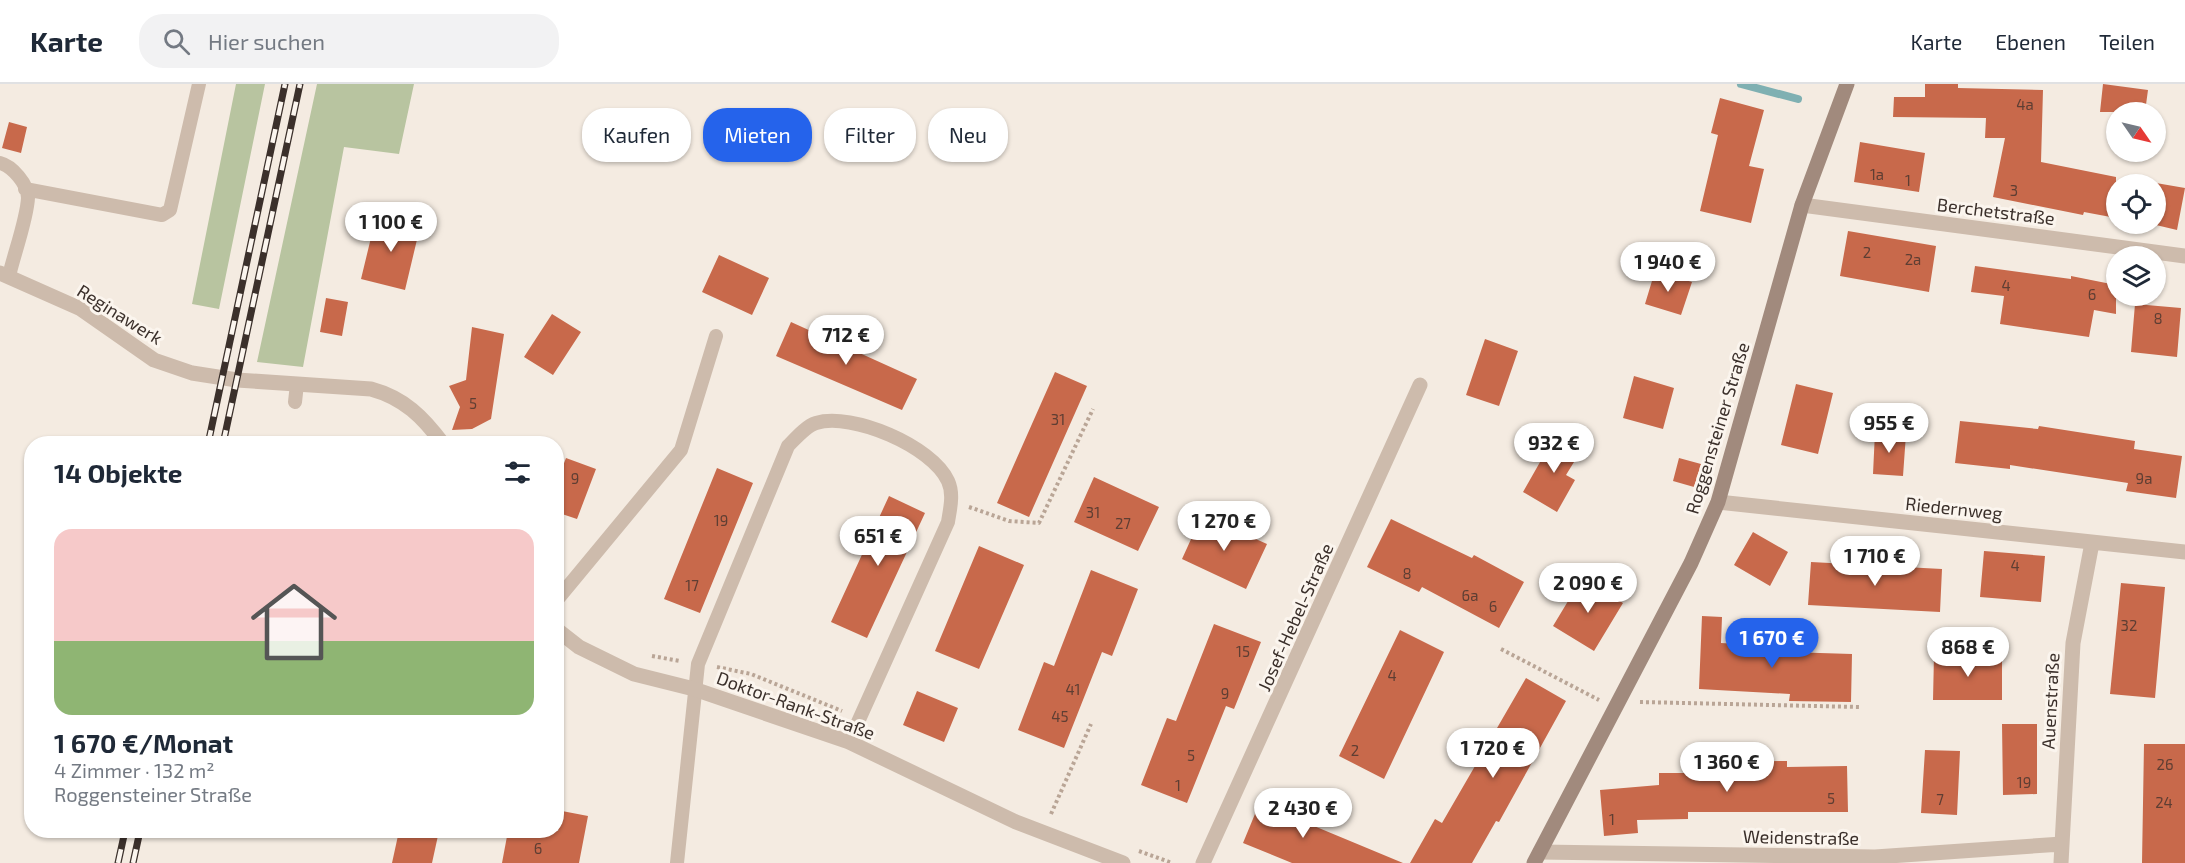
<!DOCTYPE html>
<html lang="de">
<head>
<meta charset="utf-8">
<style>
  :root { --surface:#fff; --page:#f2f2f3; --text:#1f2937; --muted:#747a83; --line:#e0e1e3; --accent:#2563eb }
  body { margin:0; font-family:"Exo 2",sans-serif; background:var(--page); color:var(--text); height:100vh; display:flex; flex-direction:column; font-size:22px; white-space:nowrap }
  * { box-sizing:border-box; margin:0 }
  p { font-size:20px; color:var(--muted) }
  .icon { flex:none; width:33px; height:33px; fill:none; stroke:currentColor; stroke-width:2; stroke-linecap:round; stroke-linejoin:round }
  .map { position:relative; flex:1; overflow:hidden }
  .details { position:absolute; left:24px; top:352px; width:540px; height:402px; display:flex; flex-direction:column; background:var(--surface); border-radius:24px; box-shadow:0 2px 4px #0004 }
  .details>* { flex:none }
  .top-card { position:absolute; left:582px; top:24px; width:570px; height:54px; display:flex; gap:12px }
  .needle { width:39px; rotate:124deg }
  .buttons { position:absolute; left:2106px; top:18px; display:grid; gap:12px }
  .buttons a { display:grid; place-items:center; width:60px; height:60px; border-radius:50%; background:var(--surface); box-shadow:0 2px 4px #0004; font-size:30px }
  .price { position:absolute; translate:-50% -51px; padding:0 14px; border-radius:21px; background:#fff; color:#222; font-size:20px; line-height:39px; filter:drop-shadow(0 2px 3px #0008) }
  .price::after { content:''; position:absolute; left:50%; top:36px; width:18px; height:14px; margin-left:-9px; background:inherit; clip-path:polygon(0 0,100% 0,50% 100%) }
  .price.current { background:var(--accent); color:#fff }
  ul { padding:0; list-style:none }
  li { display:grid; align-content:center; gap:12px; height:318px; padding:0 30px }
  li+li { border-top:2px solid var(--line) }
  li span { display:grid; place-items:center; height:186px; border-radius:18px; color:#555 }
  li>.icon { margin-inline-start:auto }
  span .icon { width:108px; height:108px; fill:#fffc; stroke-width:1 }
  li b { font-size:26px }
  h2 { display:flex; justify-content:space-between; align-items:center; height:72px; padding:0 30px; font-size:26px }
  .pill { padding:0 21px; border-radius:24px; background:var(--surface); box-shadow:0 2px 4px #0004; font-size:21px; line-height:54px }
  .pill.current { background:var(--accent); color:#fff }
  header { display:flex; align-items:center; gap:36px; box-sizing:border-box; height:84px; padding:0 30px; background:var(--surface); border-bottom:2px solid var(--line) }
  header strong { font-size:28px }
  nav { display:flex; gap:33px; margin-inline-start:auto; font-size:21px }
  .search { width:420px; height:54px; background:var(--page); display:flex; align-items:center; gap:15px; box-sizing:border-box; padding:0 21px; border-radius:24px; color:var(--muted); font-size:22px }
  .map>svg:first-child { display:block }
  .green { fill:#b8c4a0 }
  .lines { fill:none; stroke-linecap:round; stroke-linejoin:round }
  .stream { stroke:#7fb0b2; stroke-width:8 }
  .building { fill:#c8694b }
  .path { stroke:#b9a596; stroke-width:4; stroke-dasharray:3 3; stroke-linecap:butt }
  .lane { stroke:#cdbbac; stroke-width:14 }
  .street { stroke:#cdbbac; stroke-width:15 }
  .secondary { stroke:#a18a7d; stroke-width:15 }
  .rail-casing { stroke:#3b302b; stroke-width:7 }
  .rail { stroke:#fbf5ee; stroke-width:4.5; stroke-dasharray:14; stroke-linecap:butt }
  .labels { text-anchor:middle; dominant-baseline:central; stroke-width:6; stroke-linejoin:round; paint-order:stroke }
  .number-label { font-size:15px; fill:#5e3e33 }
  .street-label { font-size:18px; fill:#3b302b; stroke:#fbf5ee }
</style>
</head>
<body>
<header>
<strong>Karte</strong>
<div class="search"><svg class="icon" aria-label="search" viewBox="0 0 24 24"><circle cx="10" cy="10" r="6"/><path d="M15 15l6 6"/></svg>Hier suchen</div>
<nav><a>Karte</a><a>Ebenen</a><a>Teilen</a></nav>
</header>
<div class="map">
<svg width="2185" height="779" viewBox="0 0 2185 779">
  <rect width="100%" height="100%" fill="#f4ebe1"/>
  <path class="green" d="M236 0H265L219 225 192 220Z
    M317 0H414L399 70 344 63 303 283 257 278Z"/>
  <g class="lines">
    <path class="stream" d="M1741 0 1798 15"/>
  </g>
  <path class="building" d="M1925 0H1958V4L2043 6 2041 78 2116 93V134L2084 128 2083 131 1993 113 2005 54H1985L1986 34 1893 33 1894 13H1925Z
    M2103 0 2148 6 2145 28H2100Z
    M1720 14 1764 26 1749 82 1764 85 1751 139 1700 127 1718 51 1711 49Z
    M9 38 27 43 21 69 2 64Z
    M1860 58 1925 69 1919 108 1854 98Z
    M2156 99 2185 104 2177 146 2156 141Z
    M376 133 420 143 405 206 361 195Z
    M1848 147 1936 162 1929 208 1840 192Z
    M719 171 769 194 752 231 702 208Z
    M1975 182 2071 195V192L2116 201V230L2094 226 2089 253 2000 240 2004 212 1971 208Z
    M1655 187 1692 198 1681 231 1645 220Z
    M326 214 348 218 342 252 320 248Z
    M2135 220 2181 224 2177 273 2131 268Z
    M552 230 581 248 553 291 524 273Z
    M791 238 917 295 902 326 776 272Z
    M472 243 504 250 491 335 472 345 452 346 460 323 449 302 466 296Z
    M1485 255 1518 267 1499 322 1466 311Z
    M1055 288 1087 302 1029 433 997 419Z
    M1634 292 1674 304 1663 345 1623 334Z
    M1796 300 1833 309 1818 370 1781 361Z
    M1960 337 2038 345 2039 342 2135 357 2134 365 2182 372 2176 414 2126 407 2128 399 2010 381V385L1955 379Z
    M1875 348 1906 350 1903 392 1873 390Z
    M1556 350 1582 365 1566 391 1575 396 1557 428 1523 408Z
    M566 374 596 385 577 435 556 428V400Z
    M1679 374 1701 380 1694 403 1673 397Z
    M717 384 753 399 700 529 664 515Z
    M1094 393 1159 423 1138 467 1074 438Z
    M889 412 925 429 867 554 831 538Z
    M1202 431 1267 460 1246 505 1182 475Z
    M1391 435 1472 474 1474 471 1524 498 1499 544 1422 503 1419 508 1367 483Z
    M1753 448 1788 468 1770 502 1734 481Z
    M979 462 1024 481 979 585 935 567Z
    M1984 467 2045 472 2041 518 1980 513Z
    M1811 478 1942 485 1940 528 1808 521Z
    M1091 486 1138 505 1112 572 1102 568 1064 664 1018 646 1044 578 1054 582Z
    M1582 494 1623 519 1594 567 1553 542Z
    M2121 499 2165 503 2155 614 2110 610Z
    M1702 532 1722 533 1721 559 1788 563V568L1852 570 1851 618 1789 617 1790 610 1699 605Z
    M1214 540 1261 558 1234 625 1226 622 1187 719 1141 701 1167 634 1176 637Z
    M1400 546 1444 568 1384 695 1339 672Z
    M1934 571H2002V616H1933Z
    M1526 594 1566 617 1499 738 1496 737 1472 779H1410L1435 735 1442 739Z
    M917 607 958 624 944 658 903 641Z
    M2002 640H2037V710L2003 711Z
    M2144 660H2185V779H2142Z
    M1925 666 1960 667 1957 731 1921 729Z
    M1787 677V683L1847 682 1848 728H1688V735L1637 736 1638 749 1604 752 1600 706 1659 701V689H1708V678Z
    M1262 713 1316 735 1314 742 1403 779H1292L1243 759Z
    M562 727 588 732 579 779H502L508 747H558Z
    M399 747H439L432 779H392Z"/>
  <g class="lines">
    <path class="path" d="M969 423 1009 437 1039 439 1093 325
      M1501 565 1599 616
      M652 572 680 577
      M717 583 751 590 842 627
      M1640 618 1859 623
      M1051 730 1091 640
      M1139 767 1172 779"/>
    <path class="lane" d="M0 79C12 82 28 100 28 114 27 135 14 170 9 192
      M25 105 162 131 170 126 199 0
      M295 318 297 300
      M556 517 681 366 716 252
      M677 779 698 580 788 362C795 355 806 342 816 339 852 328 932 362 948 397 954 410 950 425 948 438L849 658"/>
    <path class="street" d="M1802 121 2185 172
      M0 189 81 225 154 276 192 289 237 296 371 305C404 314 423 333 443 360
      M1718 418 2185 468
      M556 545 579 563 634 590 694 605 849 658 1016 738 1123 779
      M1540 768 1875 773 2062 760
      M1203 779 1420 301
      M2061 779 2073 559 2092 459"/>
    <path class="secondary" d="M1534 779 1691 479 1718 418 1802 121 1847 0"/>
    <defs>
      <path id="rail" d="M208 360 285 0
        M223 360 300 0
        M118 779 125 747
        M133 779 140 747"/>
    </defs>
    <use href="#rail" class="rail-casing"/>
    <use href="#rail" class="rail"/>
  </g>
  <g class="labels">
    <g class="number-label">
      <text x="2025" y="20">4a</text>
      <text x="1877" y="90">1a</text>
      <text x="1908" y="96">1</text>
      <text x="2014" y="106">3</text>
      <text x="1867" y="168">2</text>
      <text x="1913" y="175">2a</text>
      <text x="2006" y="201">4</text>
      <text x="2092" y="210">6</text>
      <text x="2158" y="234">8</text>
      <text x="473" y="319">5</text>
      <text x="1058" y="335">31</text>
      <text x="575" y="394">9</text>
      <text x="2144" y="394">9a</text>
      <text x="1093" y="428">31</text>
      <text x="721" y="436">19</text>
      <text x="1123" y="439">27</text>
      <text x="2015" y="481">4</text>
      <text x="1407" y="489">8</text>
      <text x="692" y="501">17</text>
      <text x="1470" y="511">6a</text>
      <text x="1493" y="522">6</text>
      <text x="2129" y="541">32</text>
      <text x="1243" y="567">15</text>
      <text x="1392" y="591">4</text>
      <text x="1073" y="605">41</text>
      <text x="1225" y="609">9</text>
      <text x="1060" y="632">45</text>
      <text x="1355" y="666">2</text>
      <text x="1191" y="671">5</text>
      <text x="2165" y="680">26</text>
      <text x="2024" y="698">19</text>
      <text x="1178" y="701">1</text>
      <text x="1831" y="714">5</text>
      <text x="1940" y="715">7</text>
      <text x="2164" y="718">24</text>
      <text x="1612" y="735">1</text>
      <text x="538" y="764">6</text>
    </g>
    <g class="street-label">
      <text transform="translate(1996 127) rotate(7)">Berchetstraße</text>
      <text transform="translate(120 230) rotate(32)">Reginawerk</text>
      <text transform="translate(1717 344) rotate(-73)">Roggensteiner Straße</text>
      <text transform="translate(1954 424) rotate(6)">Riedernweg</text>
      <text transform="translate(1295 533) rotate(-66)">Josef-Hebel-Straße</text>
      <text transform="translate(2050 617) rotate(-87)">Auenstraße</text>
      <text transform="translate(796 621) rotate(20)">Doktor-Rank-Straße</text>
      <text transform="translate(1801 753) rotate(1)">Weidenstraße</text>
    </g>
  </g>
</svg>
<div class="buttons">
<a><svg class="needle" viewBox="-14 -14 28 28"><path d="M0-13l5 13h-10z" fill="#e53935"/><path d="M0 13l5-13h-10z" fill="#747a83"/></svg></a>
<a><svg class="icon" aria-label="locate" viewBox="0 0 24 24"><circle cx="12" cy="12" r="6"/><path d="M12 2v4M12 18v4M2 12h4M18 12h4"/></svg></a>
<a><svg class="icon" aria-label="layers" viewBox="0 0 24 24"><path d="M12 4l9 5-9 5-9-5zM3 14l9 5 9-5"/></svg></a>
</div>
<b class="price" style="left:391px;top:169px">1 100 €</b>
<b class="price" style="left:1668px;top:209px">1 940 €</b>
<b class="price" style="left:846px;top:282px">712 €</b>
<b class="price" style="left:1889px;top:370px">955 €</b>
<b class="price" style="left:1554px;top:390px">932 €</b>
<b class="price" style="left:1224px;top:468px">1 270 €</b>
<b class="price" style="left:878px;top:483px">651 €</b>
<b class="price" style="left:1875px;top:503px">1 710 €</b>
<b class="price" style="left:1588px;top:530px">2 090 €</b>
<b class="price current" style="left:1772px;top:585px">1 670 €</b>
<b class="price" style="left:1968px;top:594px">868 €</b>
<b class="price" style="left:1493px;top:695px">1 720 €</b>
<b class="price" style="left:1727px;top:709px">1 360 €</b>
<b class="price" style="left:1303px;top:755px">2 430 €</b>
<div class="top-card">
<a class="pill">Kaufen</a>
<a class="pill current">Mieten</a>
<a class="pill">Filter</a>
<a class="pill">Neu</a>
</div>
<section class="details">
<h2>14 Objekte<svg class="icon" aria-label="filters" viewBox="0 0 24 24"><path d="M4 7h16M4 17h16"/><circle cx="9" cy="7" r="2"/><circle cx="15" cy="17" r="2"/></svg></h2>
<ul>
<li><span style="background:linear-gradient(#f6c9c9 60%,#8fb573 0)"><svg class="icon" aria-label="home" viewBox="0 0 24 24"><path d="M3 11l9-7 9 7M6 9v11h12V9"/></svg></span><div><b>1 670 €/Monat</b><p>4 Zimmer · 132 m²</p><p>Roggensteiner Straße</p></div></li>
</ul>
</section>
</div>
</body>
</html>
